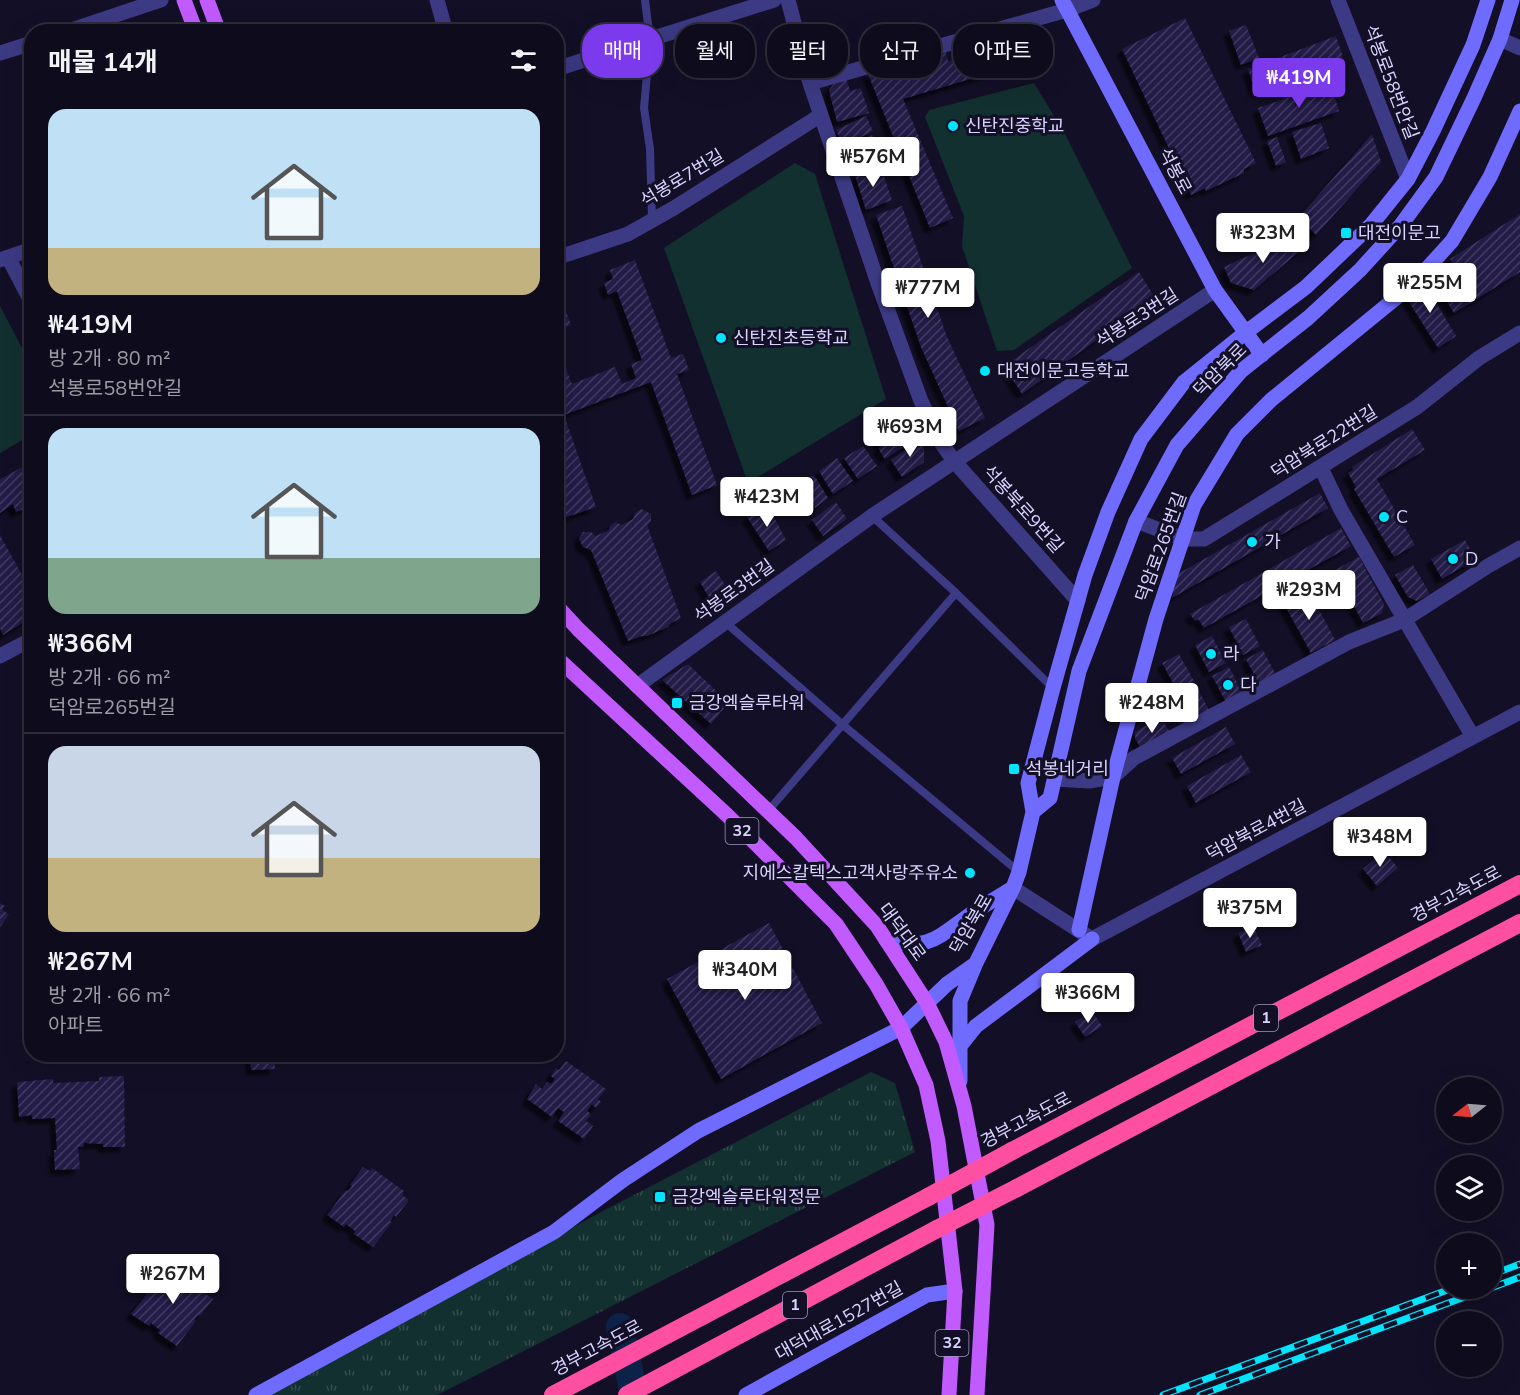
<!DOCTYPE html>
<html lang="ko">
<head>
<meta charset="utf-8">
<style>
  :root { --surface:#0e0b1c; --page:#171425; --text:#f1f3f6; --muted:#9b9ba3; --line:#2e2b3b; --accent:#7c3aed }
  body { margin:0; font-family:"Nunito Sans","Noto Sans KR",sans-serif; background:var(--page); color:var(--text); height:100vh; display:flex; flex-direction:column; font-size:22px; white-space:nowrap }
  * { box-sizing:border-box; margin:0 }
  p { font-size:20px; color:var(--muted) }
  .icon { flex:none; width:33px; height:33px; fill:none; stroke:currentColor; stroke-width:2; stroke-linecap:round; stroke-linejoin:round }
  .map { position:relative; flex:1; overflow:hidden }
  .details { position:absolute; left:24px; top:24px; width:540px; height:1038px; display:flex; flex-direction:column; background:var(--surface); border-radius:24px; box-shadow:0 6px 24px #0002,0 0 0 2px var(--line) }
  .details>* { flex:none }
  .hud { position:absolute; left:582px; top:24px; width:570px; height:54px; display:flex; gap:12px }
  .needle { width:39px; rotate:253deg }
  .fabs { position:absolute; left:1436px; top:1077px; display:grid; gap:12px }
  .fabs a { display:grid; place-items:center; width:66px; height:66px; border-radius:50%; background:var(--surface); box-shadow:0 6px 24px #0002,0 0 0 2px var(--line); font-size:30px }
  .price { position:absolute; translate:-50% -51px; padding:0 14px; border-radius:6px; background:#fff; color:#222; font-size:20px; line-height:39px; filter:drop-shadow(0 2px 3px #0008) }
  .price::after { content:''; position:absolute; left:50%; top:36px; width:18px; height:14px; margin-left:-9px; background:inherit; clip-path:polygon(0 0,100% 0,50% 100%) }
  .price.on { background:var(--accent); color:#fff }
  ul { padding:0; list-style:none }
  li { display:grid; align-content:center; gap:12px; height:318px; padding:0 24px }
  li+li { border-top:2px solid var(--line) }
  li span { display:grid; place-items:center; height:186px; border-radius:18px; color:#555 }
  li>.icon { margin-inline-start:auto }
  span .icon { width:108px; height:108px; fill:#fffc; stroke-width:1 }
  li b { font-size:26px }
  h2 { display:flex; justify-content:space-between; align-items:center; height:72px; padding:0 24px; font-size:26px }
  .pill { padding:0 21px; border-radius:24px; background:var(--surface); box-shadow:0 6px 24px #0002,0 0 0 2px var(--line); font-size:21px; line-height:54px }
  .pill.on { background:var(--accent); color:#fff }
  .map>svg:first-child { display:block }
  .green { fill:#12302f }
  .park { fill:url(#park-tufts) }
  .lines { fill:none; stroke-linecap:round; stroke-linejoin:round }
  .river { stroke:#0c2248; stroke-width:28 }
  .building { fill:url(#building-hatch); filter:url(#shadow) }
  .lane { stroke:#3d3a85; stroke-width:8 }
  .street { stroke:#3d3a85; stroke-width:15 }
  .secondary { stroke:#6f6bff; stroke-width:15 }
  .primary { stroke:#c25bff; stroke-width:15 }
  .highway { stroke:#ff4fa3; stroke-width:18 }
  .rail-casing { stroke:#00e5ff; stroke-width:7 }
  .rail { stroke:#130f26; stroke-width:4.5; stroke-dasharray:14; stroke-linecap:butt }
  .highway-bridge { stroke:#ff4fa3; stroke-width:18 }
  .poi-dot { fill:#00e5ff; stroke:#130f26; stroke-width:2 }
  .labels { text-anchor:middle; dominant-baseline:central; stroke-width:6; stroke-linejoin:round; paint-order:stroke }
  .shield { fill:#130f26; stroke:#9e99be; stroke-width:1.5 }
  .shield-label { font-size:16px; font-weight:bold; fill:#d9d4ff }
  .street-label { font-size:18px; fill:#d9d4ff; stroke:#130f26 }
  .poi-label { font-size:18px; fill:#d9d4ff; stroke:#130f26; text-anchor:start }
</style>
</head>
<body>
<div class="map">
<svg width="1520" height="1395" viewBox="0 0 1520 1395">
  <defs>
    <pattern id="park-tufts" width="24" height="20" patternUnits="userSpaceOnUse" patternTransform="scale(1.5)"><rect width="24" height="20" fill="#12302f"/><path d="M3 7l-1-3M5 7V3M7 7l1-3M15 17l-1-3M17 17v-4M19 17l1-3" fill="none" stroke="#344d4e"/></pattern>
    <pattern id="building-hatch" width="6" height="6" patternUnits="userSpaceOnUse" patternTransform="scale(1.5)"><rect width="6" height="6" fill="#241b47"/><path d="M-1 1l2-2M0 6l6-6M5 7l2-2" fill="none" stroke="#433b63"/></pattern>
    <filter id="shadow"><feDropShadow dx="-5.5" dy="5.5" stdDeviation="1.5" flood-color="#0009"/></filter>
  </defs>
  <rect width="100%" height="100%" fill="#130f26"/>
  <path class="green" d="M1034 83 1064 132 1132 268 1014 350 997 351 962 246 964 216 925 117 929 110Z
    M795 163 815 174 886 399 748 483 664 248Z
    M0 306 31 365V435L0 453Z"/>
  <path class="park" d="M871 1072 895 1083 915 1152 437 1395H265L482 1278 599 1213Z"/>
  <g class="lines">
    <path class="river" d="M620 1327 634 1395"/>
  </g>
  <path class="building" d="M1185 18 1256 163 1244 169V173L1206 191 1205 188 1191 195 1122 49Z
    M1246 25 1259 58 1241 65 1229 31Z
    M1031 26 1035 39 1039 38 1044 57 903 99 953 218 930 228 868 74 912 59 916 70 935 64 931 54 945 49 948 61 989 48 986 40Z
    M1336 36 1343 57 1255 91 1248 69Z
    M846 77 850 91 861 88 869 113 837 122 829 90 836 81Z
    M1330 83 1339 111 1268 136 1258 108Z
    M866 116 873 131 843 146 836 130Z
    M1321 123 1329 148 1301 159 1292 132Z
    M1372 134 1381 162 1316 235 1299 217Z
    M872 135 882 158 852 169 843 148Z
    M1277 137 1286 162 1276 166 1267 141Z
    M881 167 892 200 866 210 855 175Z
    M902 206 947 337 985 418 959 431 921 347 876 215Z
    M1520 214V272L1454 313 1444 297 1449 293 1442 284 1448 280 1445 276 1455 268 1450 259Z
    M1296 234 1302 249 1254 290 1231 283 1224 267Z
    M635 260 671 358 683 354 689 370 677 374 717 485 692 495 651 382 564 415 596 507 564 518 556 496 564 492 556 472V345L572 384 615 367 622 384 636 378 631 364 642 360 617 291 608 295 604 283 613 279 610 270Z
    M1139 272 1155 298 1022 394 1004 366Z
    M1423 281 1456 336 1438 348 1404 294Z
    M561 298 571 325 556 332V300Z
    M906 414 920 436 885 459 878 448 881 447 874 435Z
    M1412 429 1425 450 1377 479 1415 545 1394 557 1354 489 1356 487 1348 473 1353 470 1352 467Z
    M924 437V462L902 477 891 460Z
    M863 446 877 466 858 479 844 458Z
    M837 458 853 481 833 494 819 471Z
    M32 462V512L28 507 16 512 13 504 0 513V479Z
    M814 475 828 498 815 508 800 484Z
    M1320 493 1328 508 1172 598 1176 575Z
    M836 502 847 519 823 536 812 520Z
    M767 504 786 540 769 551 747 517Z
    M641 509 651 514V522L647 525 681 618 671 623 668 627 647 636H642L628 641 591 550 583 547 579 539 583 532H591L596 536 609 530 610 526 615 522 622 525 633 519 635 513Z
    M1341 528 1351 546 1204 628 1198 619 1195 621 1190 614Z
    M0 535 32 593V617L3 635 0 628Z
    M1465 540 1476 559 1442 579 1431 559Z
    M1359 557 1384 604 1382 613 1363 623 1335 570Z
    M1413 565 1430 594 1417 601 1408 597 1395 575Z
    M716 571 733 597 716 610 700 582Z
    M1308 589 1335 640 1311 653 1283 602Z
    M1246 619 1260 646 1243 655 1229 627Z
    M1212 636 1226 663 1209 672 1195 645Z
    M1263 650 1277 677 1260 686 1246 659Z
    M1179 654 1194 681 1177 690 1162 663Z
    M688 664 729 703 711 724 662 680Z
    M1229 667 1243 694 1227 704 1212 676Z
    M1142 686H1157L1164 698 1162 708 1142 719 1135 717Z
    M1197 687 1211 714 1195 723 1180 696Z
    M1161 717 1172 736 1141 749 1135 738V732Z
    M1226 727 1235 744 1181 774 1172 758Z
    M1241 755 1251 772 1196 803 1187 786Z
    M1384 851 1398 868 1377 886 1363 869Z
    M0 903 5 906 2 909 9 915 0 927Z
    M769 923 822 1023 721 1079 667 979Z
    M1253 926 1262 945 1246 952 1238 933Z
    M1092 1011 1102 1026 1085 1037 1075 1022Z
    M250 1054H274L275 1069 251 1070Z
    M566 1061 606 1089 598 1099 601 1102 596 1108 592 1104 587 1111 591 1114 586 1121 593 1126 584 1139 558 1121 564 1112 558 1108 552 1117 527 1099 536 1084 542 1089 547 1082 551 1084 555 1079 551 1076 556 1068 559 1070Z
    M124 1076 125 1147H103V1144L84 1143 83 1147H78L80 1169 55 1170 54 1150H57L55 1118 32 1119V1115L19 1117 17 1082 53 1079V1083L99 1081V1077Z
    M363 1167 370 1171 372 1168 404 1191 402 1195 409 1200 396 1217 394 1215 390 1221 392 1222 373 1247 354 1234 355 1231 346 1224 344 1227 327 1215 346 1190 348 1191 352 1186 350 1185Z
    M168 1266 175 1271 177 1267 208 1290 206 1294 213 1299 200 1316 198 1315 194 1320 196 1321 177 1346 158 1333 160 1330 151 1323 149 1326 131 1314 151 1289 153 1290 157 1285 154 1283Z"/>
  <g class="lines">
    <path class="lane" d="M645 0 650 40 644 108 650 149 652 220
      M872 516 956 593 1053 688
      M725 622 843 725 1019 872
      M768 811 956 593"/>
    <path class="street" d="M437 0 446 32
      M788 0 810 83 879 286 921 401 940 441 954 461 1078 601
      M1338 0 1408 179
      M65 32 161 0
      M1500 39 1520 48
      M0 53 32 43
      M556 69 774 0
      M810 83 1067 10 1093 0
      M8 257 32 303
      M556 258 628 234 674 208 821 115
      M0 260 32 249
      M1321 468 1341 510 1473 737
      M1136 521 1184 539H1204L1417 407 1479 358 1520 333
      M0 656 32 639
      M637 686 872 516 1215 290
      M1055 779 1089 781 1113 777 1134 758 1349 642 1404 620 1488 566 1520 548
      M1013 888 1092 939 1520 712"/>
    <path class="secondary" d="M1062 0 1215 290 1262 355
      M1033 812 1050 798 1079 671 1136 521 1177 445 1241 371 1308 318 1360 270 1401 225 1436 177 1474 98 1500 39 1512 0
      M1079 930 1113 777 1156 619 1194 505 1237 434 1271 400 1413 284 1452 241 1490 177 1520 111
      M886 940C927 951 937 938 968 916 983 906 998 897 1013 888
      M960 1046 976 1026 1092 939
      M960 1081V1001L975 965 1013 888 1019 872 1033 812 1028 783 1053 688 1085 575 1108 512 1141 439 1184 382 1245 333 1306 287 1371 225 1408 179 1433 131 1473 45 1488 0
      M256 1395 554 1232 623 1180 698 1131 901 1028 947 984 974 965
      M746 1395 927 1295 955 1291"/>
    <path class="primary" d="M184 0 196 32
      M207 0 219 32
      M556 605 578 629 796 838 877 926 927 1003 946 1042 964 1106 987 1225 977 1395
      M556 657 727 815 836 924 876 984 901 1028 926 1085 938 1141 955 1291 949 1395"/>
    <path class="highway" d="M1012 1151 1520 884
      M1017 1188 1520 923
      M553 1395 928 1197
      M627 1395 937 1229"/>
    <defs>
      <path id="rail" d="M1491 1275 1520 1264
        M1491 1288 1520 1277
        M1163 1395 1453 1288
        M1200 1395 1489 1288"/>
    </defs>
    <use href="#rail" class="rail-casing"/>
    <use href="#rail" class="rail"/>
    <path class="highway-bridge" d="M928 1197 1012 1151
      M937 1229 1017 1188"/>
  </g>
  <g class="poi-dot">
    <circle cx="953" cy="126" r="6"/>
    <rect x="1340" y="227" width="12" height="12" rx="3"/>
    <circle cx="721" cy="338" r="6"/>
    <circle cx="985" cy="371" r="6"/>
    <circle cx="1384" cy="517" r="6"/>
    <circle cx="1252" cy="542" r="6"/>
    <circle cx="1453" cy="559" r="6"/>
    <circle cx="1211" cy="654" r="6"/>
    <circle cx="1228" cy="685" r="6"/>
    <rect x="671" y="697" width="12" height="12" rx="3"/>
    <rect x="1008" y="763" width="12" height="12" rx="3"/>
    <circle cx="970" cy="873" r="6"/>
    <rect x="654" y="1191" width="12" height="12" rx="3"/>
  </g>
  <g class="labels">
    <g class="shield">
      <rect x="725.5" y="818" width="33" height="26" rx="4.5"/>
      <rect x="1254" y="1005" width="24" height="26" rx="4.5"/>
      <rect x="783" y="1292" width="24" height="26" rx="4.5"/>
      <rect x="935.5" y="1330" width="33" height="26" rx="4.5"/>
    </g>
    <g class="shield-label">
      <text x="742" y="831">32</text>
      <text x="1266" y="1018">1</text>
      <text x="795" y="1305">1</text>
      <text x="952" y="1343">32</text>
    </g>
    <g class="street-label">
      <text transform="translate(1391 82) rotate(69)">석봉로58번안길</text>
      <text transform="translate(1175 171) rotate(62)">석봉로</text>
      <text transform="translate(682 178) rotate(-31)">석봉로7번길</text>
      <text transform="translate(1137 318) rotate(-33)">석봉로3번길</text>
      <text transform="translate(1220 370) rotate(-45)">덕암북로</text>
      <text transform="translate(1324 442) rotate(-32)">덕암북로22번길</text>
      <text transform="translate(1023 509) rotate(48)">석봉북로9번길</text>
      <text transform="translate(1161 547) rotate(-70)">덕암로265번길</text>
      <text transform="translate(734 591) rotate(-36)">석봉로3번길</text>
      <text transform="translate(1256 830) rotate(-28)">덕암북로4번길</text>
      <text transform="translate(1456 894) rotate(-28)">경부고속도로</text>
      <text transform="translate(971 924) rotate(-60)">덕암북로</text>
      <text transform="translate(902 932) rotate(54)">대덕대로</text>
      <text transform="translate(1026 1120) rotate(-28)">경부고속도로</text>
      <text transform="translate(839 1321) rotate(-29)">대덕대로1527번길</text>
      <text transform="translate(597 1348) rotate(-28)">경부고속도로</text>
    </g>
    <g class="poi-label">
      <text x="965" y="126">신탄진중학교</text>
      <text x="1358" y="233">대전이문고</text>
      <text x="733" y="338">신탄진초등학교</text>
      <text x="997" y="371">대전이문고등학교</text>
      <text x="1396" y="517">C</text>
      <text x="1264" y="542">가</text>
      <text x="1465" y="559">D</text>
      <text x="1223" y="654">라</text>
      <text x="1240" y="685">다</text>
      <text x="689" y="703">금강엑슬루타워</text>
      <text x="1026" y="769">석봉네거리</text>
      <text x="958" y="873" text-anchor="end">지에스칼텍스고객사랑주유소</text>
      <text x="672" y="1197">금강엑슬루타워정문</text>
    </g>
  </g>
</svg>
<div class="fabs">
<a><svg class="needle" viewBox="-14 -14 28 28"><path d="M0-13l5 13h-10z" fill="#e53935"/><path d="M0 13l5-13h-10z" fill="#9b9ba3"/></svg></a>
<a><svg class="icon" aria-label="layers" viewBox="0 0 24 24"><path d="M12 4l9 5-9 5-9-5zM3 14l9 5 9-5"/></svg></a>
<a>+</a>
<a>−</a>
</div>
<b class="price on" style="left:1299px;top:109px">₩419M</b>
<b class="price" style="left:873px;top:188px">₩576M</b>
<b class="price" style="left:1263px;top:264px">₩323M</b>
<b class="price" style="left:1430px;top:314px">₩255M</b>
<b class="price" style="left:928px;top:319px">₩777M</b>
<b class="price" style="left:910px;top:458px">₩693M</b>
<b class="price" style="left:767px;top:528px">₩423M</b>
<b class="price" style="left:1309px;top:621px">₩293M</b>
<b class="price" style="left:1152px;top:734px">₩248M</b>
<b class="price" style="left:1380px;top:868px">₩348M</b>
<b class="price" style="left:1250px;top:939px">₩375M</b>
<b class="price" style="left:745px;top:1001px">₩340M</b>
<b class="price" style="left:1088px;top:1024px">₩366M</b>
<b class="price" style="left:173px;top:1305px">₩267M</b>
<div class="hud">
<a class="pill on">매매</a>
<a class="pill">월세</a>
<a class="pill">필터</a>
<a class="pill">신규</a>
<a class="pill">아파트</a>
</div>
<section class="details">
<h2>매물 14개<svg class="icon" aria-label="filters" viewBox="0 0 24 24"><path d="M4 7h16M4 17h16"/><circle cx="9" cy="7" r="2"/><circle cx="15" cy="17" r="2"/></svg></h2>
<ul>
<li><span style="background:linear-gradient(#bfe0f5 75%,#c2b280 0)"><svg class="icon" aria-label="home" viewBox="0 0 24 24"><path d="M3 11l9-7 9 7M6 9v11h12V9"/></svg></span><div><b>₩419M</b><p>방 2개 · 80 m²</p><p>석봉로58번안길</p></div></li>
<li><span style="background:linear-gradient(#bfe0f5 70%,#7fa58c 0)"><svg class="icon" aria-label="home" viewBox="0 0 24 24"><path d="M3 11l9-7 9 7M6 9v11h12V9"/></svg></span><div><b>₩366M</b><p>방 2개 · 66 m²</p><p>덕암로265번길</p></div></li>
<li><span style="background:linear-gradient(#c9d6e8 60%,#c2b280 0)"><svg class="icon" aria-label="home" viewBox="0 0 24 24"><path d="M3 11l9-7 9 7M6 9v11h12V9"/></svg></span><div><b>₩267M</b><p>방 2개 · 66 m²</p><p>아파트</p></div></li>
</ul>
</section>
</div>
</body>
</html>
